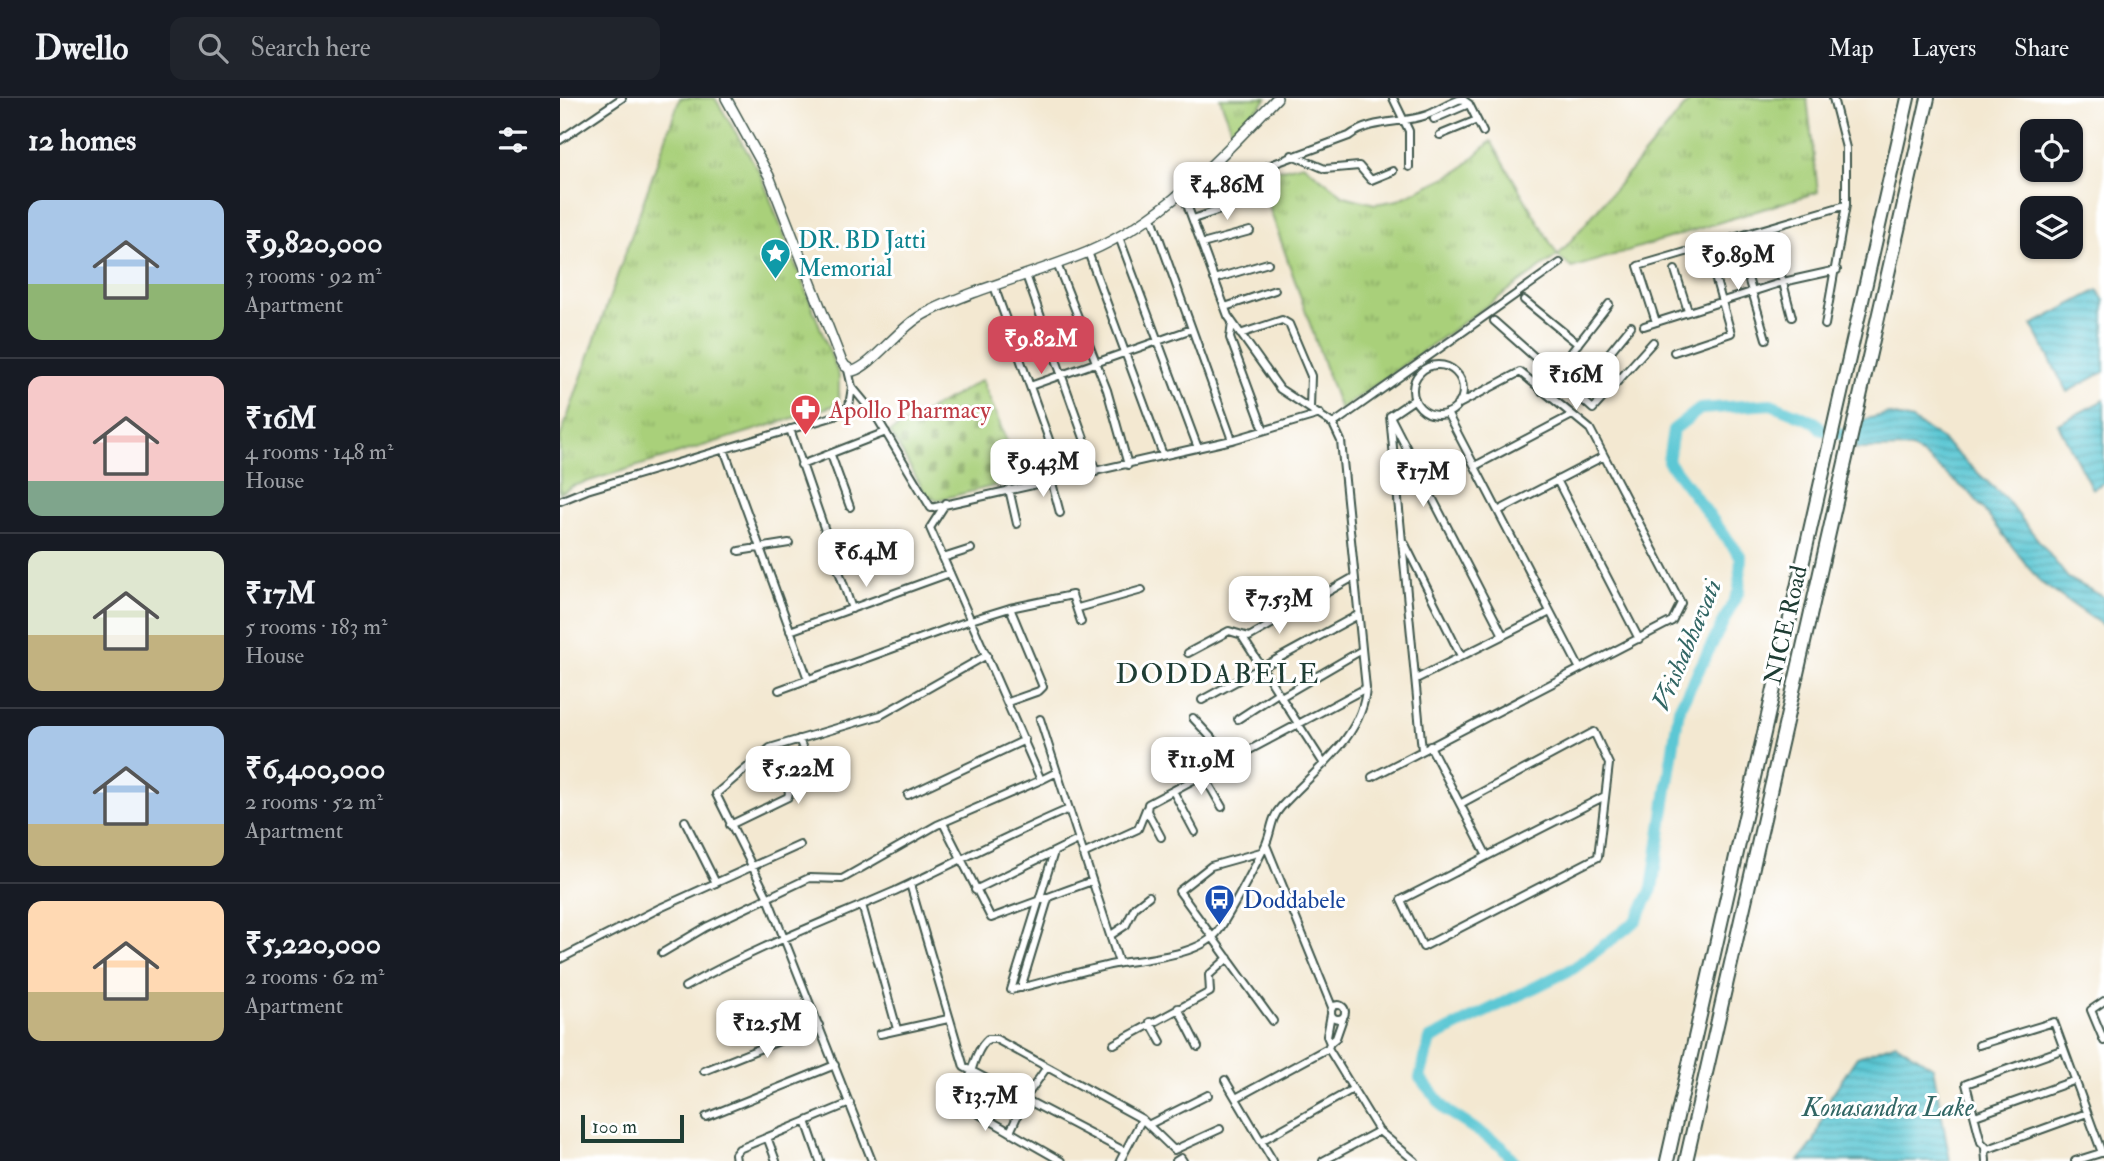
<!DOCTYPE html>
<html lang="en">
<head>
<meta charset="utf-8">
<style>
  :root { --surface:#171b24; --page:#20242c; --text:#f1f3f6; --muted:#9ea1a6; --line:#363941; --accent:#d1495b }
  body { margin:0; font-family:"IM FELL Double Pica",serif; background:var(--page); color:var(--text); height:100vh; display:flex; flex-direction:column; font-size:26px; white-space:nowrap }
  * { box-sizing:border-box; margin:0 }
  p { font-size:23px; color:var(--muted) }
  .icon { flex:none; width:38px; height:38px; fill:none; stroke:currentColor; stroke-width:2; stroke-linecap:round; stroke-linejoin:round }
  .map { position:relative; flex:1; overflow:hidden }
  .drawer { display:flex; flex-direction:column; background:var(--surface); width:560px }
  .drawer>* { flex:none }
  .controls { position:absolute; left:1460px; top:21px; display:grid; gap:14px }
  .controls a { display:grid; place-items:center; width:63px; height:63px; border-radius:14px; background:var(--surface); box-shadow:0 2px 5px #0004; font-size:35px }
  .scale { position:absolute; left:21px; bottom:18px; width:103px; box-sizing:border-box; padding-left:7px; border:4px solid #1f3d34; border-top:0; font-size:19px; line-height:24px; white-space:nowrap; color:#1f3d34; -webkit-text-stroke:5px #fff; paint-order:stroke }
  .price { position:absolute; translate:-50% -60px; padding:0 16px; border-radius:14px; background:#fff; color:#222; font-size:23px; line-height:46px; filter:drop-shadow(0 2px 4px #0008) }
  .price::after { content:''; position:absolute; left:50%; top:42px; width:21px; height:16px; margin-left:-10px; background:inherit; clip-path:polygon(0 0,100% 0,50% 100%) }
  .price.on { background:var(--accent); color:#fff }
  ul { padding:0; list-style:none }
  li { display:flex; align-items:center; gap:21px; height:175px; padding:0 28px }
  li+li { border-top:2px solid var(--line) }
  li span { display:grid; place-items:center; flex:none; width:196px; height:140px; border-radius:14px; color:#555 }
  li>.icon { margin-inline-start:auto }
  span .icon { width:84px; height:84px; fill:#fffc; stroke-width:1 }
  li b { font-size:30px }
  h2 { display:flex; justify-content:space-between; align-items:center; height:84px; padding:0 28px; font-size:30px }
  header { display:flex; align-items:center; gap:42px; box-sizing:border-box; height:98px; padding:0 35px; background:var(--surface); border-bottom:2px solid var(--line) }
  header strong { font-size:33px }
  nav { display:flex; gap:38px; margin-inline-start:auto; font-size:24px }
  .search { width:490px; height:63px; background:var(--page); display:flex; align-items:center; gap:18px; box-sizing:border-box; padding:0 24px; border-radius:14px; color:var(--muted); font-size:26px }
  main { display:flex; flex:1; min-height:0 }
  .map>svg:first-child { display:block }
  .grass { fill:url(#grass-tufts); stroke:#648657; stroke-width:2 }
  .cemetery { fill:url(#cemetery-stones); stroke:#648657; stroke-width:2 }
  .water { fill:url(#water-rules); stroke:#3d8284; stroke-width:2 }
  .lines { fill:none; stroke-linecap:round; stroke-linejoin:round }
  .river { stroke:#5bc7d4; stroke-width:12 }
  .street-casing { stroke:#3f574c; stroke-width:10 }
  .secondary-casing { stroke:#3f574c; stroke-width:12 }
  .highway-casing { stroke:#3f574c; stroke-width:16 }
  .street { stroke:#fff; stroke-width:6 }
  .secondary { stroke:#fff; stroke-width:9 }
  .highway { stroke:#fff; stroke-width:12 }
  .labels { text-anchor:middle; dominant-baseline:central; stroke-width:6; stroke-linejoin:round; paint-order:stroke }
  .culture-label { font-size:24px; fill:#0d838f; stroke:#fff; text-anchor:start }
  .health-label { font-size:24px; fill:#be3a42; stroke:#fff; text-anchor:start }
  .street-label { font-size:24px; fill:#1f3d34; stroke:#fff }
  .transit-label { font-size:24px; fill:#164399; stroke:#fff; text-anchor:start }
  .water-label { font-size:26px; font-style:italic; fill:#316664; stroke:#fff }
  .quarter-label { font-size:28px; letter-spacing:2px; fill:#1f3d34; stroke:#fff }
</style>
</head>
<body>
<header>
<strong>Dwello</strong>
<div class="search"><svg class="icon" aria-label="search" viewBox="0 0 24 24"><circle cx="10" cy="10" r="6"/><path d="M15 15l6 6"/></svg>Search here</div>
<nav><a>Map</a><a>Layers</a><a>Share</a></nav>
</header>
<main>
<section class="drawer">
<h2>12 homes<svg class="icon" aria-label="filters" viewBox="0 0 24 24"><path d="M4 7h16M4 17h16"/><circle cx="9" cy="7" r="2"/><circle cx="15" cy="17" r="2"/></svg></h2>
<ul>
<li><span style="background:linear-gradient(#a9c7e8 60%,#8fb573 0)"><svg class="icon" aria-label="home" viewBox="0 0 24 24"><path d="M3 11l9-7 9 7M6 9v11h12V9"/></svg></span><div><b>₹9,820,000</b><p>3 rooms · 92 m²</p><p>Apartment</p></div></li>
<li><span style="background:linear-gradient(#f6c9c9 75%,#7fa58c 0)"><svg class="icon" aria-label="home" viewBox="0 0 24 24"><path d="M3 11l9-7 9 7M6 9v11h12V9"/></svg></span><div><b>₹16M</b><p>4 rooms · 148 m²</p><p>House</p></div></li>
<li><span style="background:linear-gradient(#dfe7d0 60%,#c2b280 0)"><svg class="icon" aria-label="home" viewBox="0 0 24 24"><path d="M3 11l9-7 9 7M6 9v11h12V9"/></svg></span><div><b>₹17M</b><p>5 rooms · 183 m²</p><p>House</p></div></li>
<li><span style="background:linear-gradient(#a9c7e8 70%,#c2b280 0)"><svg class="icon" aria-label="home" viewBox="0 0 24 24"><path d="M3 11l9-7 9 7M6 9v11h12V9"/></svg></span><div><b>₹6,400,000</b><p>2 rooms · 52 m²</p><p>Apartment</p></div></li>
<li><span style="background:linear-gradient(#ffd9b3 65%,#c2b280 0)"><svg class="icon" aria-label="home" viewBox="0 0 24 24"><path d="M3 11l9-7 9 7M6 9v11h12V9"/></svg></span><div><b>₹5,220,000</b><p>2 rooms · 62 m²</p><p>Apartment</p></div></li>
</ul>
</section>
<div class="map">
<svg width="1544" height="1063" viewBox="0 0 1544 1063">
  <defs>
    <pattern id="grass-tufts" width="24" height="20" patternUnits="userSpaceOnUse" patternTransform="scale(1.75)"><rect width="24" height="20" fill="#a9d07a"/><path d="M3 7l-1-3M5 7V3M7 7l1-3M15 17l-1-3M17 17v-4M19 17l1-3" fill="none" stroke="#89aa65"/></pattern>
    <pattern id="cemetery-stones" width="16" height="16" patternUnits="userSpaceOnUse" patternTransform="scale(1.75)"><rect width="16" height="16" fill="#a9d07a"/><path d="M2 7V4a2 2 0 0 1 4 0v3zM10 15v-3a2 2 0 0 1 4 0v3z" fill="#89aa65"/></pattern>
    <pattern id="water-rules" width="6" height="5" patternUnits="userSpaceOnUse" patternTransform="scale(1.75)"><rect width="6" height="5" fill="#5bc7d4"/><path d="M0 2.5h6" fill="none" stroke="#4ba3ad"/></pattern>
  </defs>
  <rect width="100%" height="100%" fill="#fff"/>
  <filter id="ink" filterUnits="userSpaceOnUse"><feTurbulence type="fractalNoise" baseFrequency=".0143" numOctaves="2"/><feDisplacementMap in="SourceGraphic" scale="14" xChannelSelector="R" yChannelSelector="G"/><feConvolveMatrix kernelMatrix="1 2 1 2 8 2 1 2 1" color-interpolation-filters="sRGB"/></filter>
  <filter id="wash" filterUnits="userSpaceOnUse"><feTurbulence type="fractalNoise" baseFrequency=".00686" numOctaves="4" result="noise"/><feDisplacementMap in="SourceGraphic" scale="28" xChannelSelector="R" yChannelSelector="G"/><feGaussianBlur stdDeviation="1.57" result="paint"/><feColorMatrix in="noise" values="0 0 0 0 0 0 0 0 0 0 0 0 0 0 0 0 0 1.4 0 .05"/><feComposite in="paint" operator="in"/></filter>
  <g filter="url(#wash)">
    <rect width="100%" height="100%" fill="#f3e8d1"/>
    <path class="grass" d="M120 0H155L200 75 279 278V306L13 388 0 395V340Z
      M660 0H707L674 38Z
      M1132 0H1247L1258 94 1012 170 997 158 780 312 698 77 743 66 784 98 815 106 838 102 899 73 931 43 998 158Z"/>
    <path class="cemetery" d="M422 282 462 381 377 402 368 400 330 334Z"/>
    <path class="water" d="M1538 192 1544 203V274L1507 294 1472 227Z
      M1544 302V385L1532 391 1498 326Z
      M1327 316 1352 322 1380 340 1446 401 1508 480 1544 499V528L1480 484 1412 397 1361 356 1351 350 1296 351 1302 322Z
      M1336 945 1373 969 1390 1063H1239L1254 1044 1271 998 1297 959Z"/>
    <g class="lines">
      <path class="river" d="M954 1063 941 1048 887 1013 860 980 870 941 1014 870 1076 823 1092 791 1119 611 1179 493 1181 459 1108 363 1113 332 1140 311 1211 306 1255 324 1262 332 1299 340"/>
    </g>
  </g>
  <g filter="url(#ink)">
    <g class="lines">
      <defs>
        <path id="street" d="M833 0 849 33V69
          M874 21 909 6
          M880 37 917 22
          M0 42 62 0
          M732 57 765 71 799 68 811 82 833 73
          M629 88 670 82 789 38C811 21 841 26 867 17 879 13 889 4 902 1L909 6 923 34
          M592 120 672 342 760 316
          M633 121 693 101
          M559 139 638 350
          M1176 139 1206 241
          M1211 139 1232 219
          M642 146 690 133
          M528 154 603 357
          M497 166 547 292 568 367
          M1115 172 1128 213
          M466 177 536 374
          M654 181 708 165
          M434 188 502 378
          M964 202 1018 246
          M665 209 715 192
          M934 223 1033 311 1093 244
          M672 224 670 240 704 332
          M1096 224 1078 168 1286 107V50L1273 0
          M1265 227 1286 107
          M1084 228 1223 184 1277 172
          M680 236 722 222 729 226 751 278 750 310
          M1114 254 1171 235 1151 165
          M853 292a25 25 0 1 1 50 0a25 25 0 1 1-50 0Z
          M470 288 632 231
          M292 289 316 318 371 410 672 342
          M981 293 1049 206
          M1016 296 1071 228
          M855 301 830 318 943 537
          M887 315 1020 571
          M830 318 862 652
          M773 326 1000 165
          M230 331 292 511
          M164 351 248 581
          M271 357 290 409
          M241 367 326 334
          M915 368 1012 317
          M491 381 500 415
          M997 382 1079 541
          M449 391 457 426
          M0 403 27 392 275 318 289 308 292 289 288 272
          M386 405 370 430 481 682 497 674 559 865
          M938 413 1044 358
          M845 446 901 558
          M179 453 229 445
          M383 460 411 451
          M518 510 582 492
          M230 533 390 475
          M683 540 764 666
          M628 555 669 533 689 539 794 479
          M856 581 990 514
          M219 592 411 522 450 510 512 497 521 524
          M721 599 802 552
          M642 602 798 517
          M448 604 479 593 483 589 450 510
          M633 620 671 661
          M480 621 497 674
          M678 621 718 595
          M239 641 256 684
          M870 648 927 758
          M643 676 662 709
          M812 679 1112 523 1121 505 1030 331 960 274 897 307
          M613 693 635 734
          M348 697 465 642
          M900 706 1034 634 1049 666 1038 759 863 849 841 802 1045 698
          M125 723 156 785
          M383 725 431 820 532 783
          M170 727 228 699 229 694 210 650
          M601 739 587 713 588 706 806 590
          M706 747 772 909
          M494 754 451 892C486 884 520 873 555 866 582 861 642 858 659 832 676 805 691 776 705 748 712 734 710 721 721 709 752 674 803 640 806 590L781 343 773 326 720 291 668 218 622 93
          M701 754 651 768 619 793 713 923
          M523 756 578 731 586 711
          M350 786 404 969 564 1053
          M415 792 518 742
          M302 807 337 931
          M551 837 566 827 575 809 589 798
          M102 855 146 829 249 780 282 781 377 727 481 682
          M0 861 100 810 240 747
          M125 889C192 851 264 824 335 793 393 766 450 736 509 711
          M461 890 488 801
          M1544 903 1531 912 1544 943
          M771 914a7 7 0 1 1 14 0a7 7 0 1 1-14 0Z
          M618 910 638 949
          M771 916 767 938 770 945 776 940 783 920
          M590 924 601 944
          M320 936 388 921
          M770 945 768 950 819 1033 855 1063
          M554 946 650 894 649 877 668 860
          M1419 947 1494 924 1542 1055
          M1504 951 1406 986 1421 1044 1428 1051 1527 1015
          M144 973 259 927
          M665 982 701 1043
          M676 1000 768 950
          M1415 1018 1516 982
          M146 1019 275 967
          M246 1023 260 1063
          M590 1026 648 997
          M450 1034 466 999 487 969
          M207 1039 216 1063
          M1425 1050 1426 1063
          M176 1063 175 1056 179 1051 290 1005
          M312 1063 208 800 156 696 210 650 321 617 427 557
          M501 1063 410 1011C403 994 414 953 428 941H436L582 1021 614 1052 660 1031
          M560 1063 582 1021
          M616 1063 621 1060 623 1063
          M713 1063 701 1043 793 991
          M763 1063 819 1033
          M1515 1063 1544 1054"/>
        <path id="secondary" d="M166 0 209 78 281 262 285 268 293 273C314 267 340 227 368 214 419 189 475 176 528 154 604 122 661 59 717 0"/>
        <path id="highway" d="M1107 1063 1348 0
          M1126 1063 1368 0"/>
      </defs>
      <use href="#street" class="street-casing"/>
      <use href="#secondary" class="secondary-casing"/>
      <use href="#highway" class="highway-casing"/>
      <use href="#street" class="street"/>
      <use href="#secondary" class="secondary"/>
      <use href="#highway" class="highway"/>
    </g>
  </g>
  <defs>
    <symbol id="sight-pin" viewBox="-11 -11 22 30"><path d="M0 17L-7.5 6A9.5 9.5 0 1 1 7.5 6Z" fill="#0f9aa8" stroke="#fff"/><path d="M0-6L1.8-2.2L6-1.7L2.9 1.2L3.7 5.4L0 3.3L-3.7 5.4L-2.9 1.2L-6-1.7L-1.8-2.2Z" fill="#fff"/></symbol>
    <symbol id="pharmacy-pin" viewBox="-11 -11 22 30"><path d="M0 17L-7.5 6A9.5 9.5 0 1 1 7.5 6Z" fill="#e0444e" stroke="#fff"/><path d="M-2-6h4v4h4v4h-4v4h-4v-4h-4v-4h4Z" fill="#fff"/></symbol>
    <symbol id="bus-pin" viewBox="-11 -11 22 30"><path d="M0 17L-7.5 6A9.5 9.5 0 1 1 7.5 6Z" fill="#1a4fb4" stroke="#fff"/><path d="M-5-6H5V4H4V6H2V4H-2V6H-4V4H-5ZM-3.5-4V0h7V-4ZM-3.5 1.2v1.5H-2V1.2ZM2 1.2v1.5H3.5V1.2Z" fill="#fff"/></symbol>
  </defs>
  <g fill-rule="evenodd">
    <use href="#sight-pin" x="198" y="138" width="35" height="47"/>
    <use href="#pharmacy-pin" x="228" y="294" width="35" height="47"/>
    <use href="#bus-pin" x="642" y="784" width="35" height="47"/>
  </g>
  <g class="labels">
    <g class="culture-label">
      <text x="238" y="142">DR. BD Jatti<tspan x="238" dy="28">Memorial</tspan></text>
    </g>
    <g class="health-label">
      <text x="269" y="312">Apollo Pharmacy</text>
    </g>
    <g class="street-label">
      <text transform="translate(1226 527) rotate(-77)">NICE Road</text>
    </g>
    <g class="transit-label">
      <text x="683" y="802">Doddabele</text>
    </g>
    <g class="water-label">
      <text transform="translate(1127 547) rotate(-67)">Vrishabhavati</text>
      <text x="1328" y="1010">Konasandra Lake</text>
    </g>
    <g class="quarter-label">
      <text x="658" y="576">DODDABELE</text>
    </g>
  </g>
</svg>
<div class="controls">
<a><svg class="icon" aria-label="locate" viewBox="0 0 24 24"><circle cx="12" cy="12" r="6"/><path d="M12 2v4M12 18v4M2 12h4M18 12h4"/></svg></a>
<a><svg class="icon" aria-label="layers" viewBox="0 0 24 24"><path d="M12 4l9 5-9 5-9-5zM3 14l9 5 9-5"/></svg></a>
</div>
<div class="scale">100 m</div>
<b class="price" style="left:667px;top:124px">₹4.86M</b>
<b class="price" style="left:1178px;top:194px">₹9.89M</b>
<b class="price on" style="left:481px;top:278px">₹9.82M</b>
<b class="price" style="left:1016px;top:314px">₹16M</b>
<b class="price" style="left:483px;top:401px">₹9.43M</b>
<b class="price" style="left:863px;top:411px">₹17M</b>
<b class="price" style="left:306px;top:491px">₹6.4M</b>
<b class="price" style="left:719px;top:538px">₹7.53M</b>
<b class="price" style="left:641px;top:699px">₹11.9M</b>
<b class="price" style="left:238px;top:708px">₹5.22M</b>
<b class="price" style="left:207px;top:962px">₹12.5M</b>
<b class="price" style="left:425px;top:1035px">₹13.7M</b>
</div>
</main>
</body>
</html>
